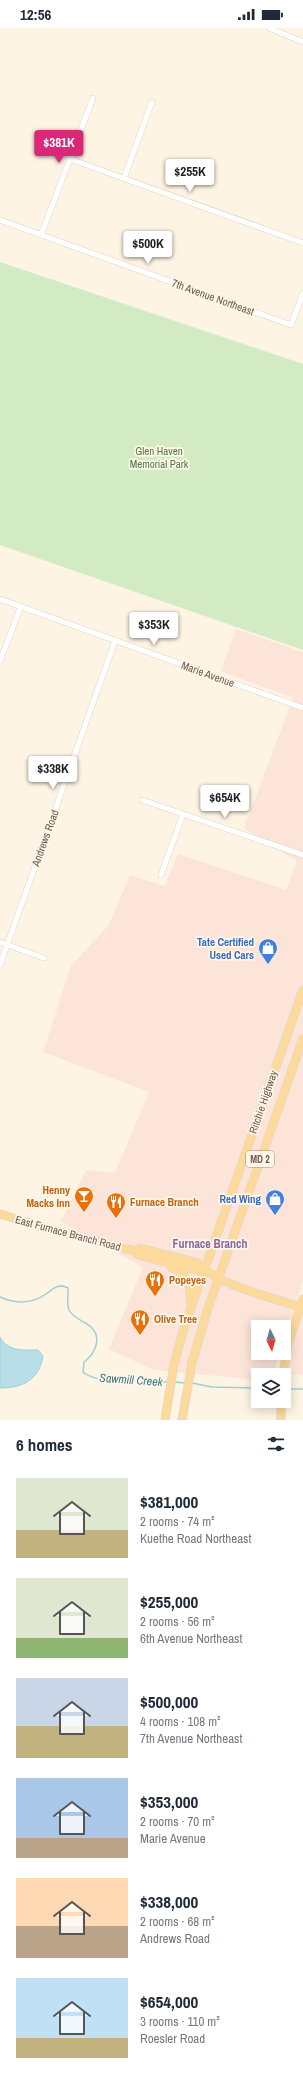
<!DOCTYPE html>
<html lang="en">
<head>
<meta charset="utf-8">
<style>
  :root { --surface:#fff; --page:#f6f6f7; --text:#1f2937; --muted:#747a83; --accent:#db2777 }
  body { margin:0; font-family:"Archivo Narrow",sans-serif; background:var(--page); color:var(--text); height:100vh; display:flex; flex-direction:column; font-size:15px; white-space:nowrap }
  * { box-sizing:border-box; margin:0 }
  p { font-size:13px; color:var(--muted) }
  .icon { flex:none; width:22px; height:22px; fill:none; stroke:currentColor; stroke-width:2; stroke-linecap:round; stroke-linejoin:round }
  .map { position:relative; height:1392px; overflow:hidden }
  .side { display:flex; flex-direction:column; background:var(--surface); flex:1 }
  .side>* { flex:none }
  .needle { width:26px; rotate:175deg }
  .buttons { position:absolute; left:251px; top:1292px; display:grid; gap:8px }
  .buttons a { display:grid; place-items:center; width:40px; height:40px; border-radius:0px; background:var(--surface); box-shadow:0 2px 10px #0003; font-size:20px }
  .price { position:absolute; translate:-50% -34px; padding:0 9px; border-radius:4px; background:#fff; color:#222; font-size:13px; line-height:26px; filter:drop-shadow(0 1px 2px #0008) }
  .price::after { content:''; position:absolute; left:50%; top:24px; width:12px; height:9px; margin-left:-6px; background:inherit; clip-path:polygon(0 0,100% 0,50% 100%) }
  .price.on { background:var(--accent); color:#fff }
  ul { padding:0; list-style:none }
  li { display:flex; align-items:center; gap:12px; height:100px; padding:0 16px }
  li span { display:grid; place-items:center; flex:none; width:112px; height:80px; border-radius:0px; color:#555 }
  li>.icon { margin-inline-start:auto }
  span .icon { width:48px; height:48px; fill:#fffc; stroke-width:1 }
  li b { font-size:17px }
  h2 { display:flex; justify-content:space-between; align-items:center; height:48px; padding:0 16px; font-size:17px }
  .status { display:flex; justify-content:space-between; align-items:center; height:28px; padding:0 20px; background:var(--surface); direction:ltr }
  .status svg { height:11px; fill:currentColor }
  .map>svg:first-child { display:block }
  .commercial { fill:#fde4d8 }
  .green { fill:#d2ebc2 }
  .water { fill:#b8dfe7; stroke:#9ecfd9 }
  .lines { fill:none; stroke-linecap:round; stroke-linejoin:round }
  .stream { stroke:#9ecfd9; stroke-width:1.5 }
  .minor-casing { stroke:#cebbab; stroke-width:6 }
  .primary-casing { stroke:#dbd4d0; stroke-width:9 }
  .minor { stroke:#fff; stroke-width:5.5 }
  .primary { stroke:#fcda9c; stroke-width:8 }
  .labels { text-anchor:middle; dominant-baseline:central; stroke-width:3.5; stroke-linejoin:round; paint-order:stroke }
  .shield { fill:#fff7eb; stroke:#9f897a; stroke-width:1 }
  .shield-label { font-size:10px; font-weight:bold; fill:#765a49 }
  .street-label { font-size:11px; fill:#765a49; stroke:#fff7eb }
  .park-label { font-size:11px; fill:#527c41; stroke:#fff7eb }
  .shop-label { font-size:11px; font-weight:bold; fill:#366cbe; stroke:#fff7eb; text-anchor:end }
  .food-label { font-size:11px; font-weight:bold; fill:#c56008; stroke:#fff7eb; text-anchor:start }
  .neighbourhood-label { font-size:12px; font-weight:bold; fill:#88659a; stroke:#fff7eb }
  .water-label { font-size:12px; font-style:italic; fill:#3f7783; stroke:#fff7eb }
</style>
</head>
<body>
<div class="status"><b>12:56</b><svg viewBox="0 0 49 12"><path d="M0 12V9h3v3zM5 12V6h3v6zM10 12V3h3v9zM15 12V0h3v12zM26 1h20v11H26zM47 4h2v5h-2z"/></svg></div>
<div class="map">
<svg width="303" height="1392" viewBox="0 0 303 1392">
  <rect width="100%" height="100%" fill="#fdf4e4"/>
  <path class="commercial" d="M236 601 303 624V1253L284 1312V1299H258V1325H280L273 1347H258V1352L154 1342 109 1321 143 1239 61 1194 86 1142 115 1145 149 1064 43 1024 71 938 108 898 130 847 165 858 178 826 286 862 297 833 244 800 293 670 221 643Z
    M303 1285V1346L288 1347 293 1316Z"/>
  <path class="green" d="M0 234 303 336V622L0 517Z"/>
  <path class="water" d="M0 1309C8 1324 24 1322 38 1322L43 1328C39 1352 23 1360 0 1360Z"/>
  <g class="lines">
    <path class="stream" d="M0 1269C15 1276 32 1276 46 1266 53 1261 55 1258 63 1258L68 1260C69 1268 66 1275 69 1282 74 1291 84 1293 91 1299 103 1310 94 1327 84 1334L83 1344C98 1357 147 1353 169 1354
      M174 1354 186 1355
      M192 1355 212 1359 258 1360
      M284 1361H303"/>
    <defs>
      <path id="minor" d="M269 0 303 14
        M70 131 303 215
        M124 150 152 74
        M0 192 291 297 303 265
        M41 207 93 70
        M0 571 303 680
        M0 633 21 578
        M142 772 303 827
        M161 847 183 786
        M0 914 44 930
        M0 937 115 613"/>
      <path id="primary" d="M0 1186 50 1201 126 1221 136 1223 140 1220 198 1235C214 1256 274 1270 300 1279
        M136 1223 138 1227 196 1242H204
        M171 1239C189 1247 190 1256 191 1275
        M283 1347 288 1316 303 1271
        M165 1392 174 1336 185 1297 303 962
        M182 1392 192 1335 208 1280 303 1011
        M281 1392V1373"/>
    </defs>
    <use href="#minor" class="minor-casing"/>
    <use href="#primary" class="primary-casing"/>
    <use href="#minor" class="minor"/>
    <use href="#primary" class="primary"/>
  </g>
  <defs>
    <symbol id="shop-pin" viewBox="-11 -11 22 30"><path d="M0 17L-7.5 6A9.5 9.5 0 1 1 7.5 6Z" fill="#3f7fe0" stroke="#fff7eb"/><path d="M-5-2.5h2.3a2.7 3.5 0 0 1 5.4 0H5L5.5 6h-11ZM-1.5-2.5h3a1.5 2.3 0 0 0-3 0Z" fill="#fff"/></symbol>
    <symbol id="bar-pin" viewBox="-11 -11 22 30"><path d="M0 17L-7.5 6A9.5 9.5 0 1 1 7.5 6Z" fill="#e8710a" stroke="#fff7eb"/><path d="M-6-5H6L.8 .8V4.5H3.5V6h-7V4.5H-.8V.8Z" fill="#fff"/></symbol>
    <symbol id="restaurant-pin" viewBox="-11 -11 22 30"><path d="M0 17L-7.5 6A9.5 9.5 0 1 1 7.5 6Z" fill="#e8710a" stroke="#fff7eb"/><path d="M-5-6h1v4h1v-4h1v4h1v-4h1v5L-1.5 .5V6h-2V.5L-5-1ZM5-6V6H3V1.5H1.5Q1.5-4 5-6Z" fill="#fff"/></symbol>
  </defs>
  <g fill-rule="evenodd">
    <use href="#shop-pin" x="257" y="909" width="22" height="30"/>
    <use href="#bar-pin" x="73" y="1157" width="22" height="30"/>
    <use href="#shop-pin" x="264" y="1160" width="22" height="30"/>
    <use href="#restaurant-pin" x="105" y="1163" width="22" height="30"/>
    <use href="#restaurant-pin" x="144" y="1241" width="22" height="30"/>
    <use href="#restaurant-pin" x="129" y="1280" width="22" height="30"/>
  </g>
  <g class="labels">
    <rect class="shield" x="246" y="1123" width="28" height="16" rx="3"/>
    <g class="shield-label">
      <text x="260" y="1131">MD 2</text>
    </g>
    <g class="street-label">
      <text transform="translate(213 269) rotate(20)">7th Avenue Northeast</text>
      <text transform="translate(208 646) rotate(20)">Marie Avenue</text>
      <text transform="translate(45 810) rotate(-70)">Andrews Road</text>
      <text transform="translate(263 1074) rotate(-71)">Ritchie Highway</text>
      <text transform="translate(68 1205) rotate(15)">East Furnace Branch Road</text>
    </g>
    <g class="park-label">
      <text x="159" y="423">Glen Haven<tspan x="159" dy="13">Memorial Park</tspan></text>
    </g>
    <g class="shop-label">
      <text x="254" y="914">Tate Certified<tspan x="254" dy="13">Used Cars</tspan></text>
      <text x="261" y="1171">Red Wing</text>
    </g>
    <g class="food-label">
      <text x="70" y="1162" text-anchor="end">Henny<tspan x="70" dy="13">Macks Inn</tspan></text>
      <text x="130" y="1174">Furnace Branch</text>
      <text x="169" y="1252">Popeyes</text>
      <text x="154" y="1291">Olive Tree</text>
    </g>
    <g class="neighbourhood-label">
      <text x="210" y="1216">Furnace Branch</text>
    </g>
    <g class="water-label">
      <text transform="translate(131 1352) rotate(4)">Sawmill Creek</text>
    </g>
  </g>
</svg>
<div class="buttons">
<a><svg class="needle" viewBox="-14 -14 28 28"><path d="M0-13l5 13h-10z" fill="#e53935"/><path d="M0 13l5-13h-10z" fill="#747a83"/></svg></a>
<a><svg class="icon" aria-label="layers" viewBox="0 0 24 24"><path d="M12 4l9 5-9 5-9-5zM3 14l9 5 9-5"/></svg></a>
</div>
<b class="price on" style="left:59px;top:136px">$381K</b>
<b class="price" style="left:190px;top:165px">$255K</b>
<b class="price" style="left:148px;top:237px">$500K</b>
<b class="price" style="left:154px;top:618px">$353K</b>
<b class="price" style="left:53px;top:762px">$338K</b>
<b class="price" style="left:225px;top:791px">$654K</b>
</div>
<section class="side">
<h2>6 homes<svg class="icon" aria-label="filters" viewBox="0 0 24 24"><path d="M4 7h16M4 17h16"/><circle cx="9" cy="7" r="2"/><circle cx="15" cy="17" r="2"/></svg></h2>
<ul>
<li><span style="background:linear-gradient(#dfe7d0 65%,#c2b280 0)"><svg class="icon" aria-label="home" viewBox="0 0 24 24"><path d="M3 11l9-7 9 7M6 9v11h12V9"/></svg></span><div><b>$381,000</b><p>2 rooms · 74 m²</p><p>Kuethe Road Northeast</p></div></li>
<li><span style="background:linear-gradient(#dfe7d0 75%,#8fb573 0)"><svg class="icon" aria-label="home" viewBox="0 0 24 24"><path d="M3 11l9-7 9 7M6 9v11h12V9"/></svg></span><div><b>$255,000</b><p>2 rooms · 56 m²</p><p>6th Avenue Northeast</p></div></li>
<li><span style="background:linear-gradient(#c9d6e8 60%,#c2b280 0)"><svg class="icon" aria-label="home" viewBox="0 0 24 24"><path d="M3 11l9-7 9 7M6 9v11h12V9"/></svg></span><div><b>$500,000</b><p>4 rooms · 108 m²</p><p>7th Avenue Northeast</p></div></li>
<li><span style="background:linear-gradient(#a9c7e8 75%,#b9a48a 0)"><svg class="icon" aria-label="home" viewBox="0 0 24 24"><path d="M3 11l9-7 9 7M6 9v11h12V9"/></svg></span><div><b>$353,000</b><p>2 rooms · 70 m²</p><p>Marie Avenue</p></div></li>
<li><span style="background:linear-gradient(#ffd9b3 60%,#b9a48a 0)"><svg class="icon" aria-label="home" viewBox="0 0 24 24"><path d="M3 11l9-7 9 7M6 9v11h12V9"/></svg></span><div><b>$338,000</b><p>2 rooms · 68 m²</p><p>Andrews Road</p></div></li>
<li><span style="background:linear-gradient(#bfe0f5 75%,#c2b280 0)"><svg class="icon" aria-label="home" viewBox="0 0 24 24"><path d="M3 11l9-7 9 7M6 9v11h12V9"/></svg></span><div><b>$654,000</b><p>3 rooms · 110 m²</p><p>Roesler Road</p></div></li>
</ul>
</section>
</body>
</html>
